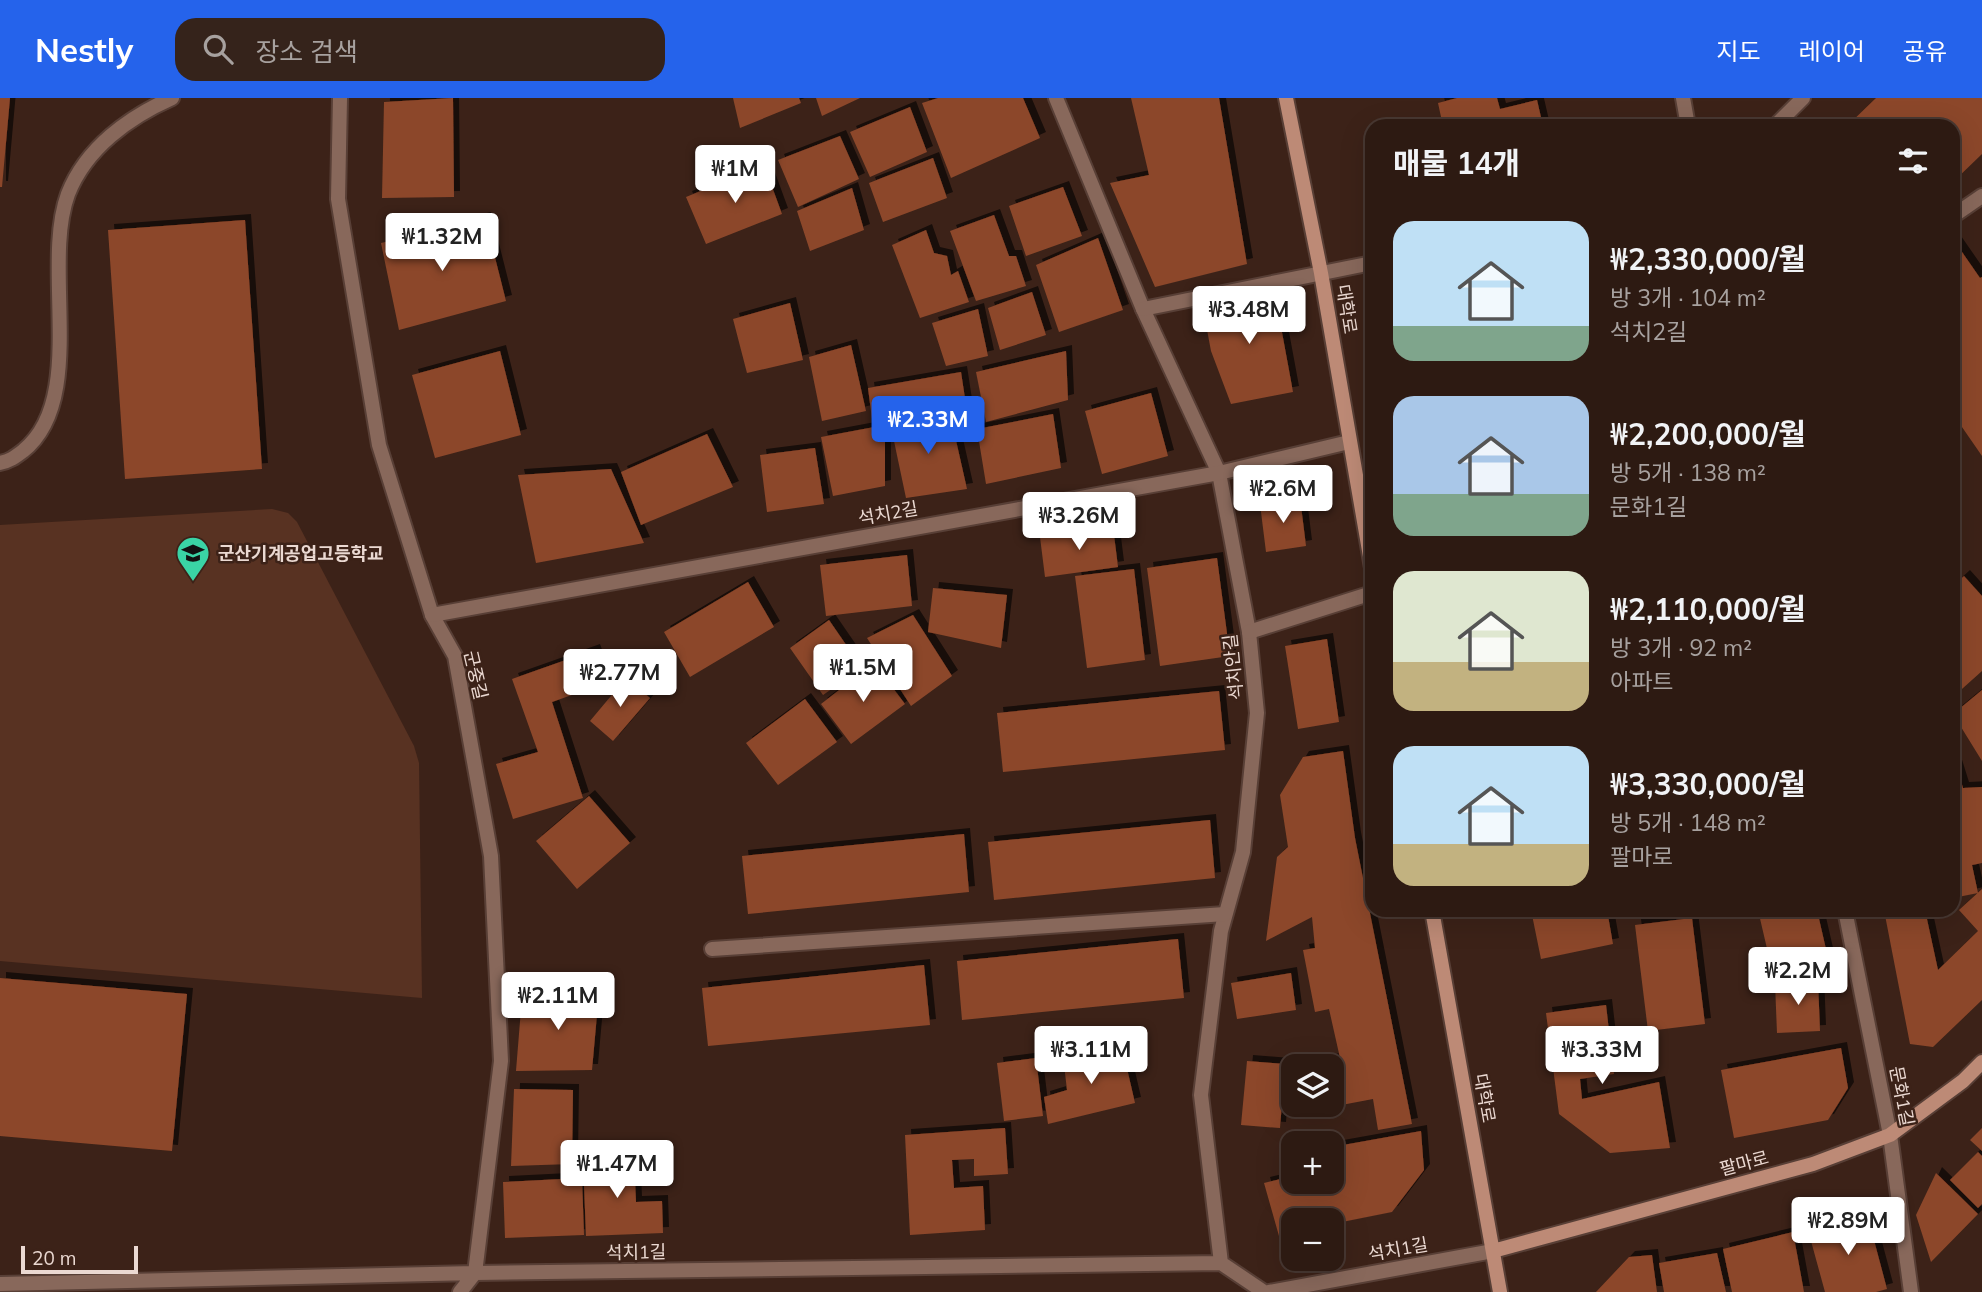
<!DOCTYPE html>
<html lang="ko">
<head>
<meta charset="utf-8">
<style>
  :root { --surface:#2d1a12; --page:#35231b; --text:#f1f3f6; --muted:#a7a19f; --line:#483832; --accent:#2563eb }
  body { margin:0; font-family:Mulish,"Noto Sans KR",sans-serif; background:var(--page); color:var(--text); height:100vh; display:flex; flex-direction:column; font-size:26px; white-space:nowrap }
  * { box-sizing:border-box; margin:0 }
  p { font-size:23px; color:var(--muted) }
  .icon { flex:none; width:38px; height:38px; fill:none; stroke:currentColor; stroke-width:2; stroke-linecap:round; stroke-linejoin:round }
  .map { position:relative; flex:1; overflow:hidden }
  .details { position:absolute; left:1365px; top:21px; width:595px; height:798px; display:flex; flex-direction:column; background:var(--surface); border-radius:21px; box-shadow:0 7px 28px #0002,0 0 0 2px var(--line) }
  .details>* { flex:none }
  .controls { position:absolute; left:1281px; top:956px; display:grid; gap:14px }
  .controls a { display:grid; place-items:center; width:63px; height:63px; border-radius:14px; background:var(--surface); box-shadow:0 7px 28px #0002,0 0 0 2px var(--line); font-size:35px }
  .scale { position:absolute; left:21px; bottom:18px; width:117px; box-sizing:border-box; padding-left:7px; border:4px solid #ebd9d2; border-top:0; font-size:19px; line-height:24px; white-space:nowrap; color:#ebd9d2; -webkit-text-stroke:5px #3c2218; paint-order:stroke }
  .price { position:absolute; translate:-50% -60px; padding:0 16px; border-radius:7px; background:#fff; color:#222; font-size:23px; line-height:46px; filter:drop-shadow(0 2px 4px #0008) }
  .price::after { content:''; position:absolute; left:50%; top:42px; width:21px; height:16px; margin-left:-10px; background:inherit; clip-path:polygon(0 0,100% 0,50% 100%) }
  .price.active { background:var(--accent); color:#fff }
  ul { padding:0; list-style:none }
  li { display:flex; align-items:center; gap:21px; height:175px; padding:0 28px }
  li span { display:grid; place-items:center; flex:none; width:196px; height:140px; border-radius:21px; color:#555 }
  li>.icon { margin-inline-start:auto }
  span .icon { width:84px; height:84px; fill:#fffc; stroke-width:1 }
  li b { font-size:30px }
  h2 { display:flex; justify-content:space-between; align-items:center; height:84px; padding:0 28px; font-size:30px }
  header { display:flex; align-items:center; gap:42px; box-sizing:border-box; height:98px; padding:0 35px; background:var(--accent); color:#fff }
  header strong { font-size:33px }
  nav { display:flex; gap:38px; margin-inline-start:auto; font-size:24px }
  .search { width:490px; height:63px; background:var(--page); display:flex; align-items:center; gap:18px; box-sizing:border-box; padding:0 24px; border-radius:21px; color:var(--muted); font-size:26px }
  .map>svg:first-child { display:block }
  .green { fill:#583222 }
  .building { fill:#8c472a; filter:url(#shadow) }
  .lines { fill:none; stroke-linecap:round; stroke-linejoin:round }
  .lane-casing { stroke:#583f36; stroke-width:18 }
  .street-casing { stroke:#583f36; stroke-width:18 }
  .secondary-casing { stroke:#583f36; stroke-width:18 }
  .lane { stroke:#88685b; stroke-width:14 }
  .street { stroke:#88685b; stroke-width:14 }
  .secondary { stroke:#bd8a76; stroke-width:14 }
  .labels { text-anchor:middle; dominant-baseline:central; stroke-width:5; stroke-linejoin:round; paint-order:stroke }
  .street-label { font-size:18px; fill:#ebd9d2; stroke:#3c2218 }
  .poi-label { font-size:18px; font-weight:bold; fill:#ebd9d2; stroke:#3c2218; text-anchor:start }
</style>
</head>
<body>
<header>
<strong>Nestly</strong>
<div class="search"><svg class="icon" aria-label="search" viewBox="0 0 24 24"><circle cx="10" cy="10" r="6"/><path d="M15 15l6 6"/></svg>장소 검색</div>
<nav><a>지도</a><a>레이어</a><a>공유</a></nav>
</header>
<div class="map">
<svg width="1982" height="1194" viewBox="0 0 1982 1194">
  <defs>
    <filter id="shadow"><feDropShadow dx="6" dy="-6" stdDeviation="0" flood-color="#0009"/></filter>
  </defs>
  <rect width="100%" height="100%" fill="#3c2218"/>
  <path class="green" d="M272 411 288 415 297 424 414 648 419 665 422 900 0 863V427Z"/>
  <path class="building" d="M0 0H10L2 89H0Z
    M453 0 454 99 382 100 384 4Z
    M733 0H799L801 5 740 30Z
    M816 0H860L822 18Z
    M938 0H1023L1040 40 951 80 922 5Z
    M1131 0H1219L1247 166 1155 189 1110 85 1149 77Z
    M1457 0H1497L1500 11 1537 2 1543 28H1443L1438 5Z
    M1876 0H1982V56L1953 84V28H1847Z
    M910 9 927 54 870 79 850 34Z
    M840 38 859 81 798 109 778 62Z
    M933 60 947 100 883 124 869 85Z
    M764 67 782 116 706 146 686 99Z
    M1063 89 1082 138 1026 158 1009 108Z
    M852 90 864 132 810 153 797 113Z
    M994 117 1009 158H1016L1026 188 976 203 950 133Z
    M485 120 506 203 399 232 381 145Z
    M245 122 262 371 125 381 108 132Z
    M926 132 934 155 947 158 951 177 958 173 969 204 920 220 892 147Z
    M1098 140 1123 212 1059 234 1036 167Z
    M1953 141 1980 180 1982 179V358L1953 316Z
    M1274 191 1293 294 1231 306 1211 253 1202 205Z
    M1032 194 1046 237 1000 252 988 210Z
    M790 205 803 262 747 275 733 221Z
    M978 211 988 258 946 268 932 225Z
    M851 247 866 313 822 323 809 259Z
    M500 253 521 337 435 360 412 277Z
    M1066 253 1068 302 986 324 976 274Z
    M961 274 966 307 872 321 868 290Z
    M1151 295 1168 358 1102 376 1085 313Z
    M950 316 967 391 906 400 890 324Z
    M1053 316 1061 370 986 386 977 331Z
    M885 327V388L833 398 821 339Z
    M707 336 733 389 641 427 621 374Z
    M815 350 824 406 767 414 760 357Z
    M611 371 644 445 536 465 518 377Z
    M1300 400 1306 448 1266 454 1260 406Z
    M1113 429 1118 469 1045 479 1040 439Z
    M907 457 912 508 826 518 820 467Z
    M1217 460 1230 558 1160 568 1147 470Z
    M1134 471 1145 562 1087 570 1075 478Z
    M1964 478 1982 498V573L1953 599V488Z
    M748 484 774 529 690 579 664 534Z
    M933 490 1007 497 1001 550 928 534Z
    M913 517 952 578 911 608 867 540Z
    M829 522 862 570 823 597 790 550Z
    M1327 541 1339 624 1298 631 1285 548Z
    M594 552 606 585 552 604 583 700 513 721 496 666 538 654 512 581Z
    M874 565 905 606 851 646 821 606Z
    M626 580 650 600 613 643 590 623Z
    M1982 592V663L1953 616Z
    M1219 593 1225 652 1003 674 997 615Z
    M805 601 837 644 778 687 746 645Z
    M1343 653 1355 740 1412 1026 1378 1032 1373 1001 1331 1009 1332 968H1324L1323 963 1340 960 1329 911 1315 914 1303 852 1315 850 1312 819 1266 843 1277 759 1288 749 1280 697 1303 659Z
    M1953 658 1963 690 1982 689V765L1972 767 1978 795 1953 800Z
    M589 698 630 745 577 791 536 743Z
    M1210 722 1215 780 994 802 988 744Z
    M964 736 969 794 748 816 742 758Z
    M1982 791V902L1933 949 1910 946 1884 812H1925L1938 872 1978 833 1959 812Z
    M1531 812H1607L1613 846 1541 861Z
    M1758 812H1817L1828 860 1772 872Z
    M1692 820 1705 926 1648 933 1635 827Z
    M1178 841 1184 900 962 922 957 863Z
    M924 867 930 927 708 948 702 890Z
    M1291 875 1296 912 1237 921 1231 885Z
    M0 880 187 896 172 1053 0 1038Z
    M1818 883 1820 933 1777 935 1775 885Z
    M599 894 592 972 516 973 522 899Z
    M1606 907 1614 976 1580 981 1582 1001 1659 984 1670 1050 1610 1055 1559 1016 1546 915Z
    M1122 949 1135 1005 1048 1026 1044 999 1067 992 1063 958Z
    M1841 950 1848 990 1828 1022 1734 1040 1721 972Z
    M1036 960 1043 1018 1004 1023 997 965Z
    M1247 963 1285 966 1280 1030 1241 1027Z
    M514 991 573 992 572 1066 511 1068Z
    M1005 1030 1008 1076 974 1078V1061L952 1062 954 1090 983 1088 985 1132 910 1137 905 1037Z
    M1982 1030V1053L1970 1042Z
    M1421 1033 1424 1072 1392 1114 1332 1126V1122H1293V1134L1279 1138 1264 1085 1293 1078V1083H1332V1049Z
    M1978 1054 1982 1058V1106L1978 1110 1950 1082Z
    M634 1059 636 1104 662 1103 663 1135 586 1138 583 1061Z
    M1936 1075 1978 1116 1931 1164 1916 1117Z
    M582 1080 584 1137 505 1140 503 1084Z
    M1867 1116 1887 1191 1876 1194H1825L1808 1132Z
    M1793 1134 1804 1194H1732L1723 1151Z
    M1717 1155 1726 1194H1664L1659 1165Z
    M1652 1157 1657 1194H1596L1629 1159Z"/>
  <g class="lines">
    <defs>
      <path id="lane" d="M340 0 338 101 379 347 432 517 455 558 491 758 501 963 475 1175
        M1056 0 1143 211 1219 375 1249 534 1257 615 1243 754 1221 833 1201 997 1221 1165
        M1953 118 1982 98
        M0 365C10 363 15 359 23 353 88 301 41 169 68 96 86 50 129 19 172 0
        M0 1186 475 1175 1221 1165 1264 1194
        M460 1194 475 1175
        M1269 1194 1493 1153"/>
      <path id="street" d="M1683 0 1688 28
        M1775 28 1803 0
        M1143 211 1372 165
        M432 517 1219 375 1349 344
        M1249 534 1372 495
        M1845 812 1890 1037 1911 1194
        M712 851 1225 816"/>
      <path id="secondary" d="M1286 0 1321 175 1372 470
        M1432 812 1500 1194
        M1493 1153 1813 1066 1890 1037 1963 983 1982 964"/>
    </defs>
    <use href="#lane" class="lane-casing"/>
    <use href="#street" class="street-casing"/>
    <use href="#secondary" class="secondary-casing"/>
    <use href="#lane" class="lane"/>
    <use href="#street" class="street"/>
    <use href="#secondary" class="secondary"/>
  </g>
  <defs>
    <symbol id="school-pin" viewBox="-11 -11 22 30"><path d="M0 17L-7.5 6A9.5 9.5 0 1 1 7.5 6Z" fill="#3ad4a5" stroke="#3c2218"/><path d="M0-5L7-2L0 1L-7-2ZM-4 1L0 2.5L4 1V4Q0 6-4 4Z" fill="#111"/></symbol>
  </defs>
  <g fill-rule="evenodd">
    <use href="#school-pin" x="174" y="436" width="38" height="52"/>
  </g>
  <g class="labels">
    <g class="street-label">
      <text transform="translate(1347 211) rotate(81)">대학로</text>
      <text transform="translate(888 415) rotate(-10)">석치2길</text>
      <text transform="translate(1233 569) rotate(-96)">석치안길</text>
      <text transform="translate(476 577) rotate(77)">군중길</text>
      <text transform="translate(1902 998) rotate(79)">문화1길</text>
      <text transform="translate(1485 1000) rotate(80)">대학로</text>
      <text transform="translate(1744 1065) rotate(-15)">팔마로</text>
      <text transform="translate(1398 1151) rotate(-10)">석치1길</text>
      <text transform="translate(636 1154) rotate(-1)">석치1길</text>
    </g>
    <g class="poi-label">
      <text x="218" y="455">군산기계공업고등학교</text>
    </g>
  </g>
</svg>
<div class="controls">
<a><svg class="icon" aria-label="layers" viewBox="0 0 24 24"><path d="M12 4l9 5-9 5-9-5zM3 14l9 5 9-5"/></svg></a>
<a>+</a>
<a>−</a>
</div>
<div class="scale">20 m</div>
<b class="price" style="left:735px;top:107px">₩1M</b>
<b class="price" style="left:442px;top:175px">₩1.32M</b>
<b class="price" style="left:1249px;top:248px">₩3.48M</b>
<b class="price active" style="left:928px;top:358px">₩2.33M</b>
<b class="price" style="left:1283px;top:427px">₩2.6M</b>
<b class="price" style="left:1079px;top:454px">₩3.26M</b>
<b class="price" style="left:863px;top:606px">₩1.5M</b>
<b class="price" style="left:620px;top:611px">₩2.77M</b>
<b class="price" style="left:1798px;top:909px">₩2.2M</b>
<b class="price" style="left:558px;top:934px">₩2.11M</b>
<b class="price" style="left:1091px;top:988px">₩3.11M</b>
<b class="price" style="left:1602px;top:988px">₩3.33M</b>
<b class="price" style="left:617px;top:1102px">₩1.47M</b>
<b class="price" style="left:1848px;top:1159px">₩2.89M</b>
<section class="details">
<h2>매물 14개<svg class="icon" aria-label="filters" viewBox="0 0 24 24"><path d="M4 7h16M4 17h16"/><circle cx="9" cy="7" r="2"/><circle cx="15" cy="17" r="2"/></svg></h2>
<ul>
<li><span style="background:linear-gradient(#bfe0f5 75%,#7fa58c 0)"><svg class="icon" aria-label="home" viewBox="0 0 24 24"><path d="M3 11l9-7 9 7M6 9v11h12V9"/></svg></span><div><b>₩2,330,000/월</b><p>방 3개 · 104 m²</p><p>석치2길</p></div></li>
<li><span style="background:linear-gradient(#a9c7e8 70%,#7fa58c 0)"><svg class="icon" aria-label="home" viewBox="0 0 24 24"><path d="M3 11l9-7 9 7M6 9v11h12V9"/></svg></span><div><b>₩2,200,000/월</b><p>방 5개 · 138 m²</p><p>문화1길</p></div></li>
<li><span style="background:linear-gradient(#dfe7d0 65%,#c2b280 0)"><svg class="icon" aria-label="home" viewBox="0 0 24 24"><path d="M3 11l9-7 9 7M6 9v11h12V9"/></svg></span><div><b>₩2,110,000/월</b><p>방 3개 · 92 m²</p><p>아파트</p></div></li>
<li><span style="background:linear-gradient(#bfe0f5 70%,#c2b280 0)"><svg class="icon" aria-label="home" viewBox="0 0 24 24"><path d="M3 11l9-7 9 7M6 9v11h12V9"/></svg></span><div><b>₩3,330,000/월</b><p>방 5개 · 148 m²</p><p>팔마로</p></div></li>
</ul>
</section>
</div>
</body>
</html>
